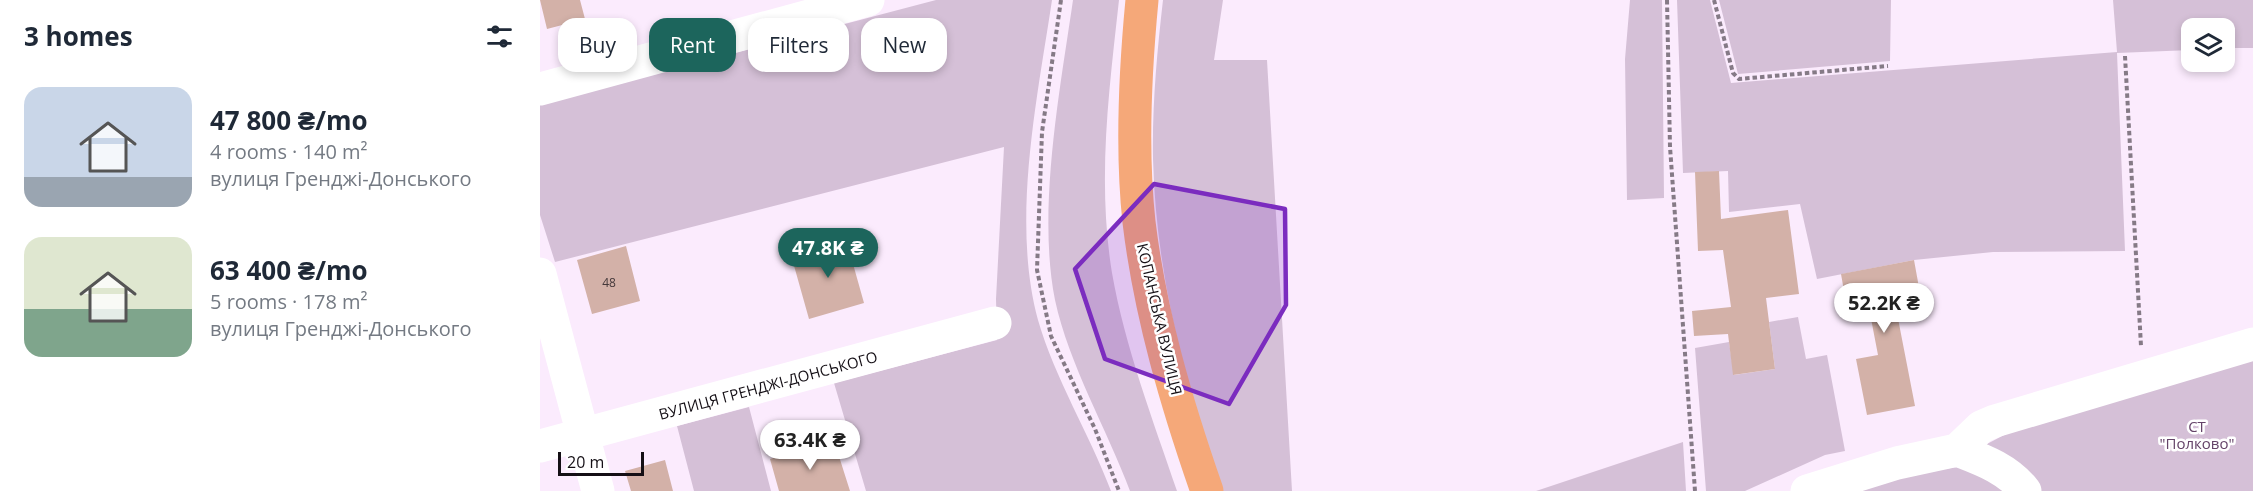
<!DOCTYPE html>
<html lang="en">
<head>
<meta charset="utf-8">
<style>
  :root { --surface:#fff; --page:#f2f2f3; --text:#1f2937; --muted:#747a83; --accent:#1c655c }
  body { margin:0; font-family:"Open Sans",sans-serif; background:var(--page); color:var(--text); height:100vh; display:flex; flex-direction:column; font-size:22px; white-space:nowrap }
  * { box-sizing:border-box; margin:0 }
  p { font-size:20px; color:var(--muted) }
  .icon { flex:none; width:33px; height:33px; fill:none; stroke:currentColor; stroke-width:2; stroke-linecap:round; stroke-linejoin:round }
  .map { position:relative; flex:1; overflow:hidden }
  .side { display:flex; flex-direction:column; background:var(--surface); width:540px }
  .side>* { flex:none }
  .banner { position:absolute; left:18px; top:18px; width:570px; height:54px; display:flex; gap:12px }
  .buttons { position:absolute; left:1641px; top:18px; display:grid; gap:12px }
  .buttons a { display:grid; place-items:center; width:54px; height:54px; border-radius:12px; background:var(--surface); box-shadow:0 3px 9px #0003; font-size:30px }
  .scale { position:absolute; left:18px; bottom:15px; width:86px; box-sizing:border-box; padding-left:6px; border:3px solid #140f15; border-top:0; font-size:16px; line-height:21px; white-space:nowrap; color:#140f15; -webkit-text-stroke:4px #fff; paint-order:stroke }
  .price { position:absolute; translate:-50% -51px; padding:0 14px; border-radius:21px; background:#fff; color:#222; font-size:20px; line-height:39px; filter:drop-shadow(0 2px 3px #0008) }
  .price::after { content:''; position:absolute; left:50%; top:36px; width:18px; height:14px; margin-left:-9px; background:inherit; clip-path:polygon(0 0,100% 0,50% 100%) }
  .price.current { background:var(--accent); color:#fff }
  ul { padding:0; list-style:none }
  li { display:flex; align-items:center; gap:18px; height:150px; padding:0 24px }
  li span { display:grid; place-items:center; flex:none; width:168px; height:120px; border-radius:18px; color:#555 }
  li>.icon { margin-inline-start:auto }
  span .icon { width:72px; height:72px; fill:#fffc; stroke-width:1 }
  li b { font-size:26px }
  h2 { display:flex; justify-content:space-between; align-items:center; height:72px; padding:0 24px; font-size:26px }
  .chip { padding:0 21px; border-radius:18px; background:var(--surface); box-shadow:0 3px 9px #0003; font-size:21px; line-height:54px }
  .chip.current { background:var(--accent); color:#fff }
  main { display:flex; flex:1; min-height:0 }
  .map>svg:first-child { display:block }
  .green { fill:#d5c0d7 }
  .building { fill:#d3b1a8 }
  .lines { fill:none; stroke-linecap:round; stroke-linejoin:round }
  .path { stroke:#857a86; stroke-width:4; stroke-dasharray:4.5 3; stroke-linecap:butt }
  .minor { stroke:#fff; stroke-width:33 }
  .highway { stroke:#f5a879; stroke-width:33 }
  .marked { fill:#7b2cbf; fill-opacity:0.2; stroke:#7b2cbf; stroke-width:4.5; stroke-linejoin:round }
  .labels { text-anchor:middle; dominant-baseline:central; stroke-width:5; stroke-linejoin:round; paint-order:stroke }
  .number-label { font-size:12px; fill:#44383a }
  .street-label { font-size:15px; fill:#140f15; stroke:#fff }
  .park-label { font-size:15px; fill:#654469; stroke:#fff }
</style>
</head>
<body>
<main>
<section class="side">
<h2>3 homes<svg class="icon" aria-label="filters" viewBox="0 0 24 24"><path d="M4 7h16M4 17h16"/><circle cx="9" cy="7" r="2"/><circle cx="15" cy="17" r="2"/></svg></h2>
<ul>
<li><span style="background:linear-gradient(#c9d6e8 75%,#9aa5b1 0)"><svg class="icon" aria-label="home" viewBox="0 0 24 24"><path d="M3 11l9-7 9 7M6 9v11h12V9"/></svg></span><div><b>47 800 ₴/mo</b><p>4 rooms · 140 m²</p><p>вулиця Гренджі-Донського</p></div></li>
<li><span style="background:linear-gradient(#dfe7d0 60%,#7fa58c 0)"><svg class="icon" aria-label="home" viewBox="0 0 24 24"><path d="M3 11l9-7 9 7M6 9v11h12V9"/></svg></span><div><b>63 400 ₴/mo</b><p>5 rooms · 178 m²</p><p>вулиця Гренджі-Донського</p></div></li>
</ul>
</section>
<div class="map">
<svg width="1713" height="491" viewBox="0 0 1713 491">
  <rect width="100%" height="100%" fill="#fbebfd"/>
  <path class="green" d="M396 0H512C497 100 471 221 498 320 515 379 549 433 571 491H326L294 383 457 340 456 299 464 147 15 262 0 215V104Z
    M533 0H579C569 91 557 181 572 273 585 347 613 420 637 491H590C567 429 529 365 515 300 497 210 520 90 533 0Z
    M623 0H683L674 60H727L752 491H683C644 384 616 273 613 159 612 106 617 52 623 0Z
    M1090 0H1122L1124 198 1087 200 1085 59Z
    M1137 0H1170L1191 83 1577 52 1573 0H1713V48H1685L1684 28H1652L1651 50 1577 53 1585 251 1453 252 1374 260 1277 279 1260 204 1189 212 1188 171 1143 173Z
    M1179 0H1351L1350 61 1198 74Z
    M1258 317 1266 359 1287 355 1305 451 1285 455 1205 491H1166L1155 348 1189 342 1194 375 1235 369 1229 322Z
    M1713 359V491H1499L1445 445 1468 433Z
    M209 407 231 491H154L137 426Z
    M1143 442 1146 491H996Z
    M1417 467 1441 475 1464 491H1306L1360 476Z"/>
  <path class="building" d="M0 0H40L45 19 7 29Z
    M1179 171 1181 219 1248 210 1259 294 1226 298 1235 369 1193 375 1188 334 1154 336 1152 311 1191 307 1183 250 1158 251 1155 172Z
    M306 239 324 303 269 319 251 255Z
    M86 246 100 301 52 314 37 260Z
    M1374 260 1380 293 1354 298 1375 406 1327 415 1316 359 1338 355 1328 303 1307 308 1301 274Z
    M279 444 282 455 297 450 310 491H239L230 459Z
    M125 460 133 491H91L85 471Z"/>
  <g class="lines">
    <path class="path" d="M521 0 502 132 497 270 511 336 555 429 579 491
      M1127 0 1130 147 1155 491
      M1174 0 1193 73 1199 79 1348 66
      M1585 56 1601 346"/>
    <path class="minor" d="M0 89 328 0
      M0 274 58 491
      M0 446 455 323
      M1417 450C1443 460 1468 469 1485 491
      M1267 491 1357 463 1417 450 1441 427 1455 421 1713 344"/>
    <path class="highway" d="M602 0C595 73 591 149 599 222 610 314 637 405 667 491"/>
  </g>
  <path class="marked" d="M614 184 745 209 746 305 689 404 565 359 535 269Z"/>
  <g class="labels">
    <g class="number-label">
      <text x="69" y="282">48</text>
    </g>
    <g class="street-label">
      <text transform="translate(620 319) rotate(77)">КОПАНСЬКА ВУЛИЦЯ</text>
      <text transform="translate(228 385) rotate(-15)">ВУЛИЦЯ ГРЕНДЖІ-ДОНСЬКОГО</text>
    </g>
    <g class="park-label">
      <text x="1657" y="426">СТ<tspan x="1657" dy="17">"Полково"</tspan></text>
    </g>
  </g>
</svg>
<div class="buttons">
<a><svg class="icon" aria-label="layers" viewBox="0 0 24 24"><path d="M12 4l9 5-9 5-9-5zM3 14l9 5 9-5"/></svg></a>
</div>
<div class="scale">20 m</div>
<b class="price current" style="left:288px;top:279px">47.8K ₴</b>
<b class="price" style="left:1344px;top:334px">52.2K ₴</b>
<b class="price" style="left:270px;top:471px">63.4K ₴</b>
<div class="banner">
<a class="chip">Buy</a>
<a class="chip current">Rent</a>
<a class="chip">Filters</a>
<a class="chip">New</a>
</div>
</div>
</main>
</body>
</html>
